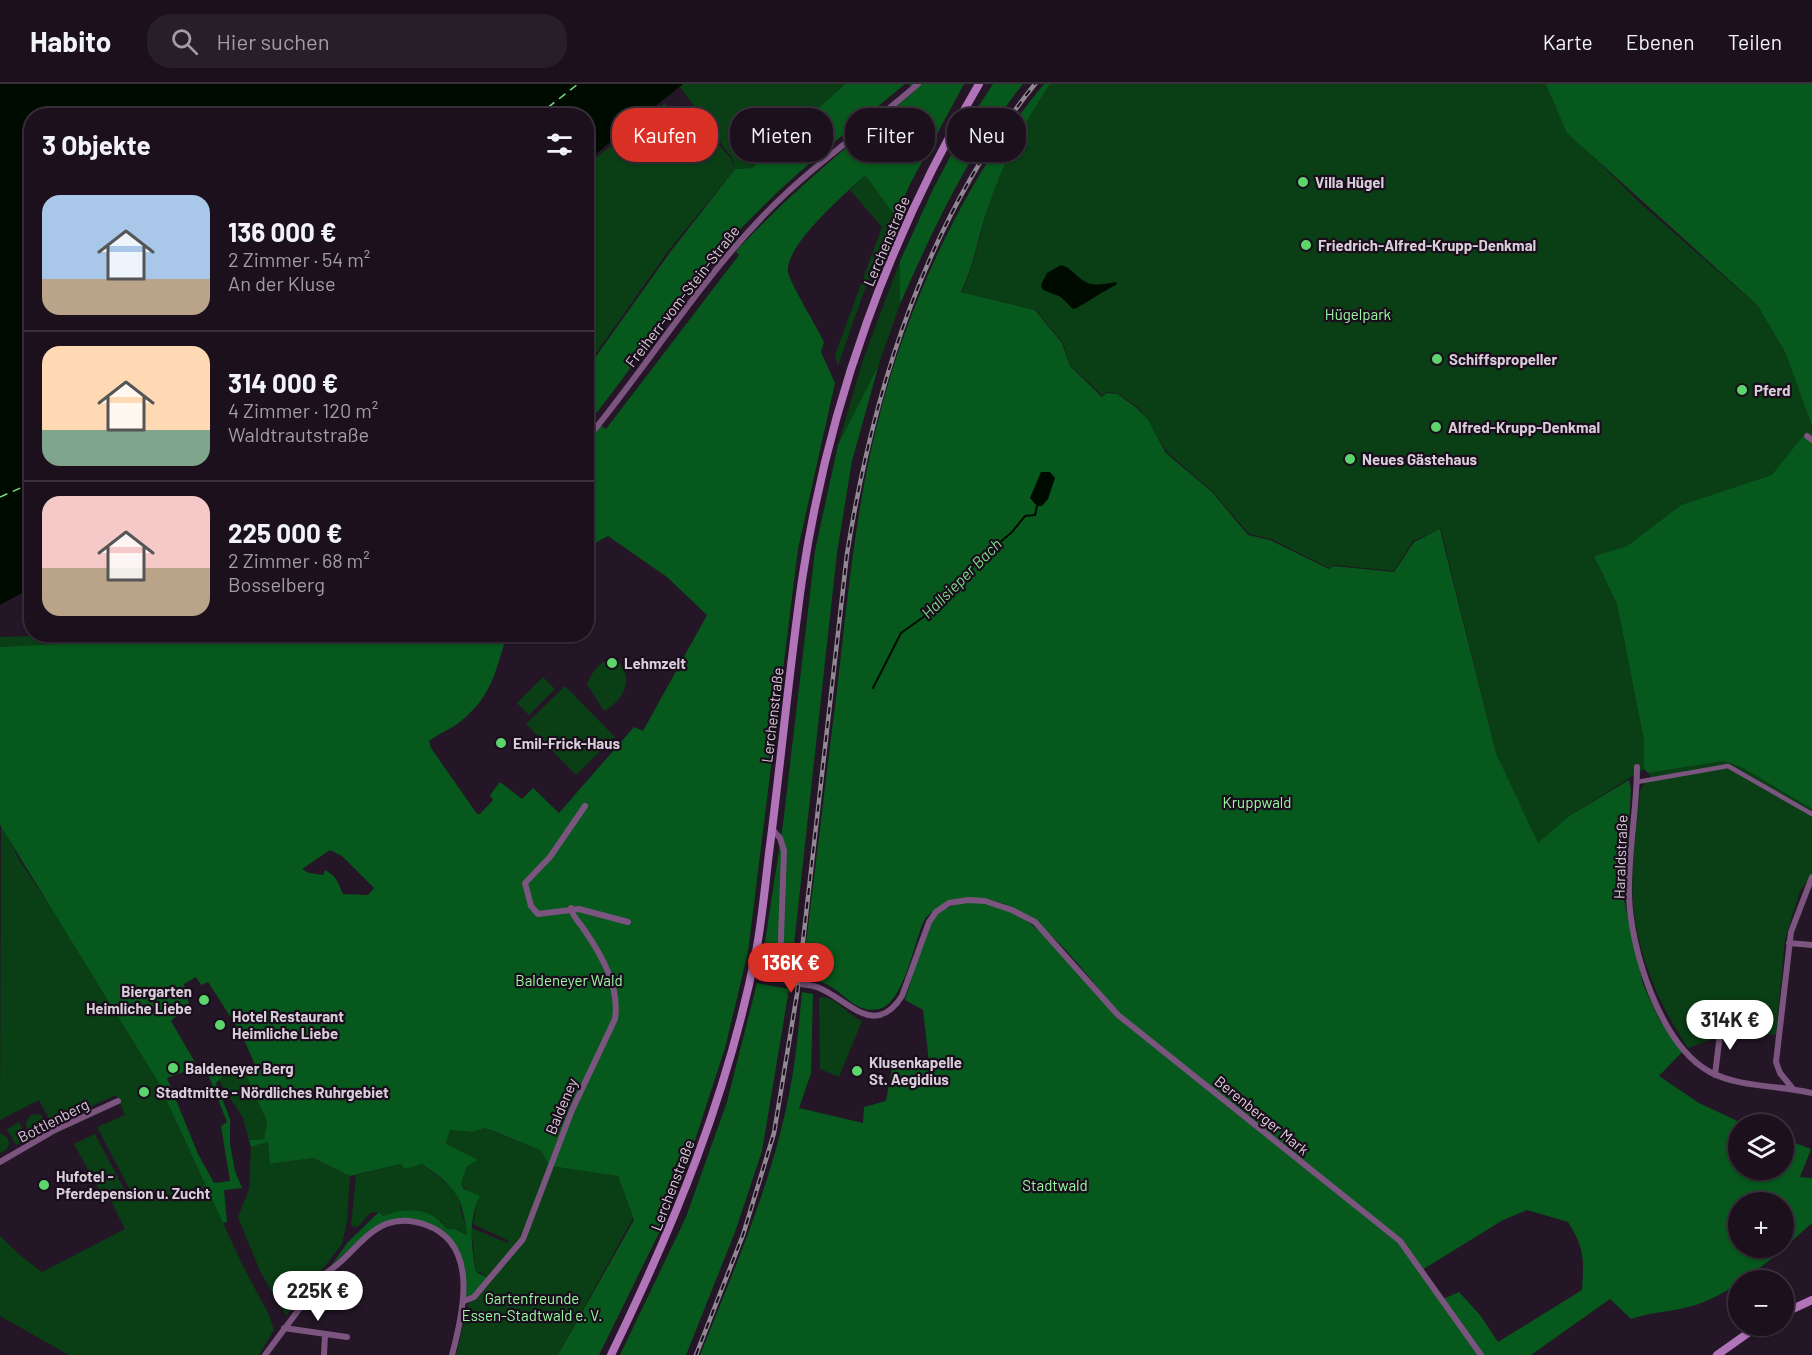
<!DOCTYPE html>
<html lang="de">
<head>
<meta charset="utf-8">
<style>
  :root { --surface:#1b101c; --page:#281e29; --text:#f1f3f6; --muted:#a09da3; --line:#39303b; --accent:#d93025 }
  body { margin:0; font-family:Barlow,sans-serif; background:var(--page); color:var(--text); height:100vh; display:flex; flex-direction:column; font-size:22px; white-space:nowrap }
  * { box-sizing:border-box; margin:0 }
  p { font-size:20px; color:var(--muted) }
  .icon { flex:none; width:33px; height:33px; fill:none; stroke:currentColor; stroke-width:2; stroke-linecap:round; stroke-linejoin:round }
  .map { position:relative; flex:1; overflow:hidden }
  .details { position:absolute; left:24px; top:24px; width:570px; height:534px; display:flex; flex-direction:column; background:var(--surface); border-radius:24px; box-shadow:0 2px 4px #0004,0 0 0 2px var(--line) }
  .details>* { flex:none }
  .hud { position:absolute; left:612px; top:24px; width:570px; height:54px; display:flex; gap:12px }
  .controls { position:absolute; left:1728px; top:1030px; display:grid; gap:12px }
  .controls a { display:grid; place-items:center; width:66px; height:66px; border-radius:50%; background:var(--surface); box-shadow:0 2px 4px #0004,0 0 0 2px var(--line); font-size:30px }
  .price { position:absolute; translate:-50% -51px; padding:0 14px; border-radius:21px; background:#fff; color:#222; font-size:20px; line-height:39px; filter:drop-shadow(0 2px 3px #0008) }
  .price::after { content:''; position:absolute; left:50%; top:36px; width:18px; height:14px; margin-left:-9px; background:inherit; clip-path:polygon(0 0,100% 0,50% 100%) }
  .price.on { background:var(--accent); color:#fff }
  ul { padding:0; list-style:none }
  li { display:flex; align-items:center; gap:18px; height:150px; padding:0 18px }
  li+li { border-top:2px solid var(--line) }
  li span { display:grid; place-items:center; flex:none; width:168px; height:120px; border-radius:18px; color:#555 }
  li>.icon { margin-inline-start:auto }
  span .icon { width:72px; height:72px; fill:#fffc; stroke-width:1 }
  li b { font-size:26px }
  h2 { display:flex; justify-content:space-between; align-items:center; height:72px; padding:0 18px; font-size:26px }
  .tag { padding:0 21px; border-radius:24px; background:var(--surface); box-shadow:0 2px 4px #0004,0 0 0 2px var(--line); font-size:21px; line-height:54px }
  .tag.on { background:var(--accent); color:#fff }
  header { display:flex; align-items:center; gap:36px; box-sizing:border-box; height:84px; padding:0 30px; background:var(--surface); border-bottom:2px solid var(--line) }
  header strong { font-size:28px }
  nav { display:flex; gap:33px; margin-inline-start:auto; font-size:21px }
  .search { width:420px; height:54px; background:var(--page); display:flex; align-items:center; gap:15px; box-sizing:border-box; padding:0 21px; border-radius:24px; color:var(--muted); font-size:22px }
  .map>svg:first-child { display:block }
  .green { fill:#0a3e15 }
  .forest { fill:#06581c; fill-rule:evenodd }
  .water { fill:#000b00 }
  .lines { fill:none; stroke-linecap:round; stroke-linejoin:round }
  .stream { stroke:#000b00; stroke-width:2 }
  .ferry { stroke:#7edc87; stroke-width:1.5; stroke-dasharray:8 6; stroke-linecap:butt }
  .pedestrian { stroke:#7b557f; stroke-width:4.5 }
  .minor { stroke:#7b557f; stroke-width:6 }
  .secondary { stroke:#b174b9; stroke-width:8 }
  .rail-casing { stroke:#928794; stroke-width:4.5 }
  .rail { stroke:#1a0d1c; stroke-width:2; stroke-dasharray:7; stroke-linecap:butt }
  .poi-dot { fill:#5cd56d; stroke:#1a0d1c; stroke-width:2 }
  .labels { text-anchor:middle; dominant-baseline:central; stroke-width:4.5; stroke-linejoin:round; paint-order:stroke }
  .poi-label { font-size:15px; font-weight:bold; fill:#d8ced9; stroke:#1a0d1c; text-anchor:start }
  .street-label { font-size:15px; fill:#d8ced9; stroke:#1a0d1c }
  .park-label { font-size:15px; fill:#99f8a2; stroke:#1a0d1c }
  .water-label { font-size:16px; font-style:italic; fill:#7edc87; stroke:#1a0d1c }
</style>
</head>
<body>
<header>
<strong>Habito</strong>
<div class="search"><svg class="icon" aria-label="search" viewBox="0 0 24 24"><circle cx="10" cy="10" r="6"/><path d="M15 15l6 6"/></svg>Hier suchen</div>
<nav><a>Karte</a><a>Ebenen</a><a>Teilen</a></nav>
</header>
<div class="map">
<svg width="1812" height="1271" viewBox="0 0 1812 1271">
  <rect width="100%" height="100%" fill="#241626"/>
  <path class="green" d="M683 0H845L752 84 735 85 669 166 587 282V81L665 19 682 39 693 30 731 75 735 84 732 74 680 3Z
    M1050 0H1548L1569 49 1640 119 1759 223 1785 268 1812 342V350L1802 353 1773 391 1681 421 1627 462 1594 472 1617 520 1644 657V685L1569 732 1538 760 1496 669 1441 445 1413 457 1394 487 1334 481 1329 484 1271 455 1249 450 1212 407 1167 368 1140 325 1119 310 1107 308 1103 312 1070 281 1063 259 1036 226 962 208C976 178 978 154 988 124 1003 79 1024 40 1050 0Z
    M865 90 896 132 862 213 838 282 835 271 882 143 850 106Z
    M900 177V220L879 280 838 361 863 276Z
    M89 550 241 551 0 563V553Z
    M615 574C635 592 626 615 604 627L587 600C593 587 600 576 615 574Z
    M543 593 555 605 529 631 517 619Z
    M565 602 615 653 576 691 526 640Z
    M1724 677 1741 683 1812 725V791L1800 807 1785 855 1776 951 1729 949 1688 964C1659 921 1637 870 1633 818 1630 782 1637 743 1640 707L1645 698 1653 697 1648 689Z
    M1 740 20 777 69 851 157 996 242 1180 269 1231 274 1246 259 1271H69L0 1232V1152L21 1172 42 1188 125 1145 111 1117 130 1106 97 1043 125 1031 116 1011 52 1040 39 1016 0 1036Z
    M823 913C838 915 848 931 862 937L839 993 820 985 819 914Z
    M224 991H246L267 1038 264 1055 249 1056 243 1034 219 997 220 992Z
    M26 1040a10 10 0 1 1 20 0a10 10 0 1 1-20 0Z
    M19 1038 28 1055 16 1061 7 1045Z
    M485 1044 540 1066 550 1082 618 1092 633 1134 558 1271H456L468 1220 493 1196 480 1188 476 1189 471 1144 508 1159 509 1157 473 1140 477 1117 461 1100 467 1082 477 1076 446 1061 450 1046 472 1048Z
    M0 1049 8 1054 9 1060 6 1066 0 1069Z
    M95 1050 125 1107 106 1118 74 1060Z
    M268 1058 271 1080 313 1074 350 1092 347 1138 342 1160 286 1232 260 1187 238 1133 249 1105 251 1063Z
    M401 1080 409 1082 422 1080 456 1107 468 1151 454 1145H447L441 1137 390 1129 383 1132 379 1128 370 1129 358 1143 351 1142 356 1091Z"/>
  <path class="forest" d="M845 0H905C843 51 780 100 726 161 676 218 634 282 587 341V285L671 167 735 85 752 84Z
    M909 0H964L910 100 896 133 865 91C847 108 784 162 788 188 791 201 817 243 824 258L821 268 835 299 798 465 748 868 725 964 682 1096 657 1153 599 1271H558L634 1136 618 1092 550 1082 540 1066 496 1048 485 1044 472 1048 450 1046 446 1060 478 1076 467 1082 461 1100 464 1105 480 1112C468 1135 471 1164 476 1188L489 1194 473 1212 465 1215 460 1172 439 1146 395 1136 360 1155 331 1182 348 1158 379 1128 383 1132C406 1122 432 1124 447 1145H454L467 1151C462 1110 455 1103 422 1080L405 1085 401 1080 350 1092 313 1074 270 1080 268 1058 251 1063 249 1056 264 1055 267 1038 246 991H224L216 999 230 1035V1060L235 1087 242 1104 224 1106 227 1138 223 1139 157 996 0 741V563L241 550 507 551C495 587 493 611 461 637 452 645 439 649 429 657L431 664 477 730H480L493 716 490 711 500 698 522 715 533 704 559 729 634 643 643 647 707 531 667 493 608 452 587 463V349L596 338 606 345 739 171 736 167C791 108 852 58 915 7ZM330 766 342 772 374 804 368 811 343 810C339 801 337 792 325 786L323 791 309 789 302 785ZM196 893 201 901 208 898 241 949 257 985 217 988 202 987 196 980 171 937 189 920 184 900ZM193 980 199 988 208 990 227 1038 221 1042 230 1097 214 1099 198 1070 167 994 186 987Z
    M993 0H1023C970 66 934 143 900 220V177L934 103 972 32Z
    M1044 0H1050C1024 40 1003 79 988 124 977 154 976 177 961 208L1035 226 1062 259 1070 282 1102 313 1107 309 1118 310 1138 325 1148 336 1166 369 1212 408 1248 451 1270 456 1329 485 1333 482 1394 488 1414 458 1440 445 1496 669 1538 759 1569 732 1629 696 1631 706 1624 816 1643 900 1660 937 1682 968 1659 992 1699 1019 1746 1041H1738V1086H1784V1055L1811 1065 1800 1093 1812 1094V1139C1781 1167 1743 1202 1704 1218 1683 1227 1654 1227 1631 1235L1610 1215 1531 1271H1483L1443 1215 1459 1208 1480 1231 1498 1258 1582 1206C1584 1176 1585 1165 1568 1138L1527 1126 1503 1136 1422 1186 1398 1158 1480 1271H700C736 1181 776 1090 792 994 797 966 799 937 802 908L813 910 811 989 799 1024 863 1039 864 1023 886 1017 892 985 896 983 930 986 923 926 905 916C913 893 920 858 932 838 938 828 947 823 958 820 1023 806 1080 889 1119 929 1079 884 1023 794 952 819 941 823 928 827 923 839 914 860 903 920 879 925 857 930 846 911 828 901 820 897 811 894 802 891 814 796 825 701 837 606 847 519 855 430 876 345 906 222 963 97 1044 0ZM1738 1119H1784V1164H1738Z
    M1546 0H1812V342L1785 268 1758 222 1567 49Z
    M879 280 852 377 837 469 791 888 761 884 783 740 815 467 838 361Z
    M1812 350V725L1741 683 1724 677 1648 689 1644 685V657L1617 520 1594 472 1627 462 1681 421 1772 391 1802 353Z
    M757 899 789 905 762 1067 735 1148 686 1271H620L686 1133 727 1018Z"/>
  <path class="water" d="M0 0H683L587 77 586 32H32L31 504 0 521Z
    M1061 181C1073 184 1076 194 1086 198 1095 203 1107 199 1117 198L1116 201C1106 205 1078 225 1073 225L1061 213 1043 206 1041 201 1047 189Z
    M1041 388H1050L1055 394 1048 415 1042 422H1037L1030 414Z"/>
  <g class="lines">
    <path class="stream" d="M873 604 901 549 936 524 961 499 971 483 1012 448 1025 432 1035 431 1037 422"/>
    <path class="ferry" d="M537 32 578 0
      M0 413 32 399"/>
    <path class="pedestrian" d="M1637 698 1728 682 1812 730"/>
    <path class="minor" d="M1807 352 1812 356
      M586 356C649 280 699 197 768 127 814 80 869 43 918 0
      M1637 683C1637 726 1628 768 1629 810 1630 864 1660 961 1710 988 1740 1004 1779 1001 1812 1009
      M585 722 550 773 525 799 531 822 538 830 579 825 628 838
      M772 745 780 754 784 767 780 883 785 895C794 902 807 899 817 903 847 914 874 956 902 912L929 838 936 828 949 819 968 816 985 817 1012 826 1035 838 1118 931 1400 1157 1481 1271
      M1789 859 1812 861
      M1715 991 1720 950
      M1793 1005 1780 989 1776 978 1791 848 1812 793
      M0 1078 55 1046 118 1017
      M464 1217 474 1213 523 1155 572 1026 615 935C620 902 601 870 583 844 579 838 572 832 571 824
      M284 1244 347 1253
      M265 1271 326 1189C348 1176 362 1150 386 1140 399 1135 413 1136 426 1141 480 1160 463 1230 452 1271
      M324 1271 325 1251"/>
    <path class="secondary" d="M1784 1229 1812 1216
      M611 1271C675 1139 727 1013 756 868 762 836 765 802 769 769 781 678 789 587 802 496 828 321 889 152 979 0
      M1717 1271 1758 1242"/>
    <defs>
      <path id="rail" d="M696 1271 743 1151 774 1049 797 910 847 470C874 302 927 134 1035 0"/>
    </defs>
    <use href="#rail" class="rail-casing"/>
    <use href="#rail" class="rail"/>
  </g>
  <g class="poi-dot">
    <circle cx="1303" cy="98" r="6"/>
    <circle cx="1306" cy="161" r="6"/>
    <circle cx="1437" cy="275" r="6"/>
    <circle cx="1742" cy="306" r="6"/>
    <circle cx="1436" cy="343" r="6"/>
    <circle cx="1350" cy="375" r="6"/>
    <circle cx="612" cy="579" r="6"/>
    <circle cx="501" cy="659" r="6"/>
    <circle cx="204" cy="916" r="6"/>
    <circle cx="220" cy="941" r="6"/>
    <circle cx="173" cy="984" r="6"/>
    <circle cx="857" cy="987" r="6"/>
    <circle cx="144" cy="1008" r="6"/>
    <circle cx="44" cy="1101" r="6"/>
  </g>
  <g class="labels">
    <g class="poi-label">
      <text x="1315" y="98">Villa Hügel</text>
      <text x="1318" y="161">Friedrich-Alfred-Krupp-Denkmal</text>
      <text x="1449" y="275">Schiffspropeller</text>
      <text x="1754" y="306">Pferd</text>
      <text x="1448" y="343">Alfred-Krupp-Denkmal</text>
      <text x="1362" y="375">Neues Gästehaus</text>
      <text x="624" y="579">Lehmzelt</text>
      <text x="513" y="659">Emil-Frick-Haus</text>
      <text x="192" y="907" text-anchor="end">Biergarten<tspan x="192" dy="17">Heimliche Liebe</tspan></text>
      <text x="232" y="932">Hotel Restaurant<tspan x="232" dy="17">Heimliche Liebe</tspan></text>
      <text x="869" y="978">Klusenkapelle<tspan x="869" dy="17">St. Aegidius</tspan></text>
      <text x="185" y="984">Baldeneyer Berg</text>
      <text x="156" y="1008">Stadtmitte - Nördliches Ruhrgebiet</text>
      <text x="56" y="1092">Hufotel -<tspan x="56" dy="17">Pferdepension u. Zucht</tspan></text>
    </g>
    <g class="street-label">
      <text transform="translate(886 157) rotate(-67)">Lerchenstraße</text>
      <text transform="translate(682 212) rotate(-52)">Freiherr-vom-Stein-Straße</text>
      <text transform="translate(772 631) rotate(-83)">Lerchenstraße</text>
      <text transform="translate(1620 773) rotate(-88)">Haraldstraße</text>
      <text transform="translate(561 1022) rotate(-67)">Baldeney</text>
      <text transform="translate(1262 1031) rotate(39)">Berenberger Mark</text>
      <text transform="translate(53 1036) rotate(-27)">Bottlenberg</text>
      <text transform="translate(672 1101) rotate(-69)">Lerchenstraße</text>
    </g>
    <g class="park-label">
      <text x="1358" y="230">Hügelpark</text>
      <text x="1257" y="718">Kruppwald</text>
      <text x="569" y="896">Baldeneyer Wald</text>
      <text x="1055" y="1101">Stadtwald</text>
      <text x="532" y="1214">Gartenfreunde<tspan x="532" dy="17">Essen-Stadtwald e. V.</tspan></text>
    </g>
    <g class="water-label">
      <text transform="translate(961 494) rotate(-45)">Hallsieper Bach</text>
    </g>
  </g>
</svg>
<div class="controls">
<a><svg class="icon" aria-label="layers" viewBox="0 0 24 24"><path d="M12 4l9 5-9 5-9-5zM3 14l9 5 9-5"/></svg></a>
<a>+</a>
<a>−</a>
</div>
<b class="price on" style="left:791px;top:910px">136K €</b>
<b class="price" style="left:1730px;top:967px">314K €</b>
<b class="price" style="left:318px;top:1238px">225K €</b>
<div class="hud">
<a class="tag on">Kaufen</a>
<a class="tag">Mieten</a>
<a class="tag">Filter</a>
<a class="tag">Neu</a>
</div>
<section class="details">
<h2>3 Objekte<svg class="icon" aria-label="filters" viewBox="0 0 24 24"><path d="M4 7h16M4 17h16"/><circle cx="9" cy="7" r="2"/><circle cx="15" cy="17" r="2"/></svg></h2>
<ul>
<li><span style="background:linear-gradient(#a9c7e8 70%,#b9a48a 0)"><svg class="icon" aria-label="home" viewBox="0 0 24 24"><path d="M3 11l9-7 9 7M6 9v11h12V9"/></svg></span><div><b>136 000 €</b><p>2 Zimmer · 54 m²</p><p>An der Kluse</p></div></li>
<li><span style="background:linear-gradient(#ffd9b3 70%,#7fa58c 0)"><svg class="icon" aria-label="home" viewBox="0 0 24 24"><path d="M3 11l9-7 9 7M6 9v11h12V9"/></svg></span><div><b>314 000 €</b><p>4 Zimmer · 120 m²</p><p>Waldtrautstraße</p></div></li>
<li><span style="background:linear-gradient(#f6c9c9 60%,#b9a48a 0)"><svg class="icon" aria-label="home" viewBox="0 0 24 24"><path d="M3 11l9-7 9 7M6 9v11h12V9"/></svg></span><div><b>225 000 €</b><p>2 Zimmer · 68 m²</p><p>Bosselberg</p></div></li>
</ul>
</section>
</div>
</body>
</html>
